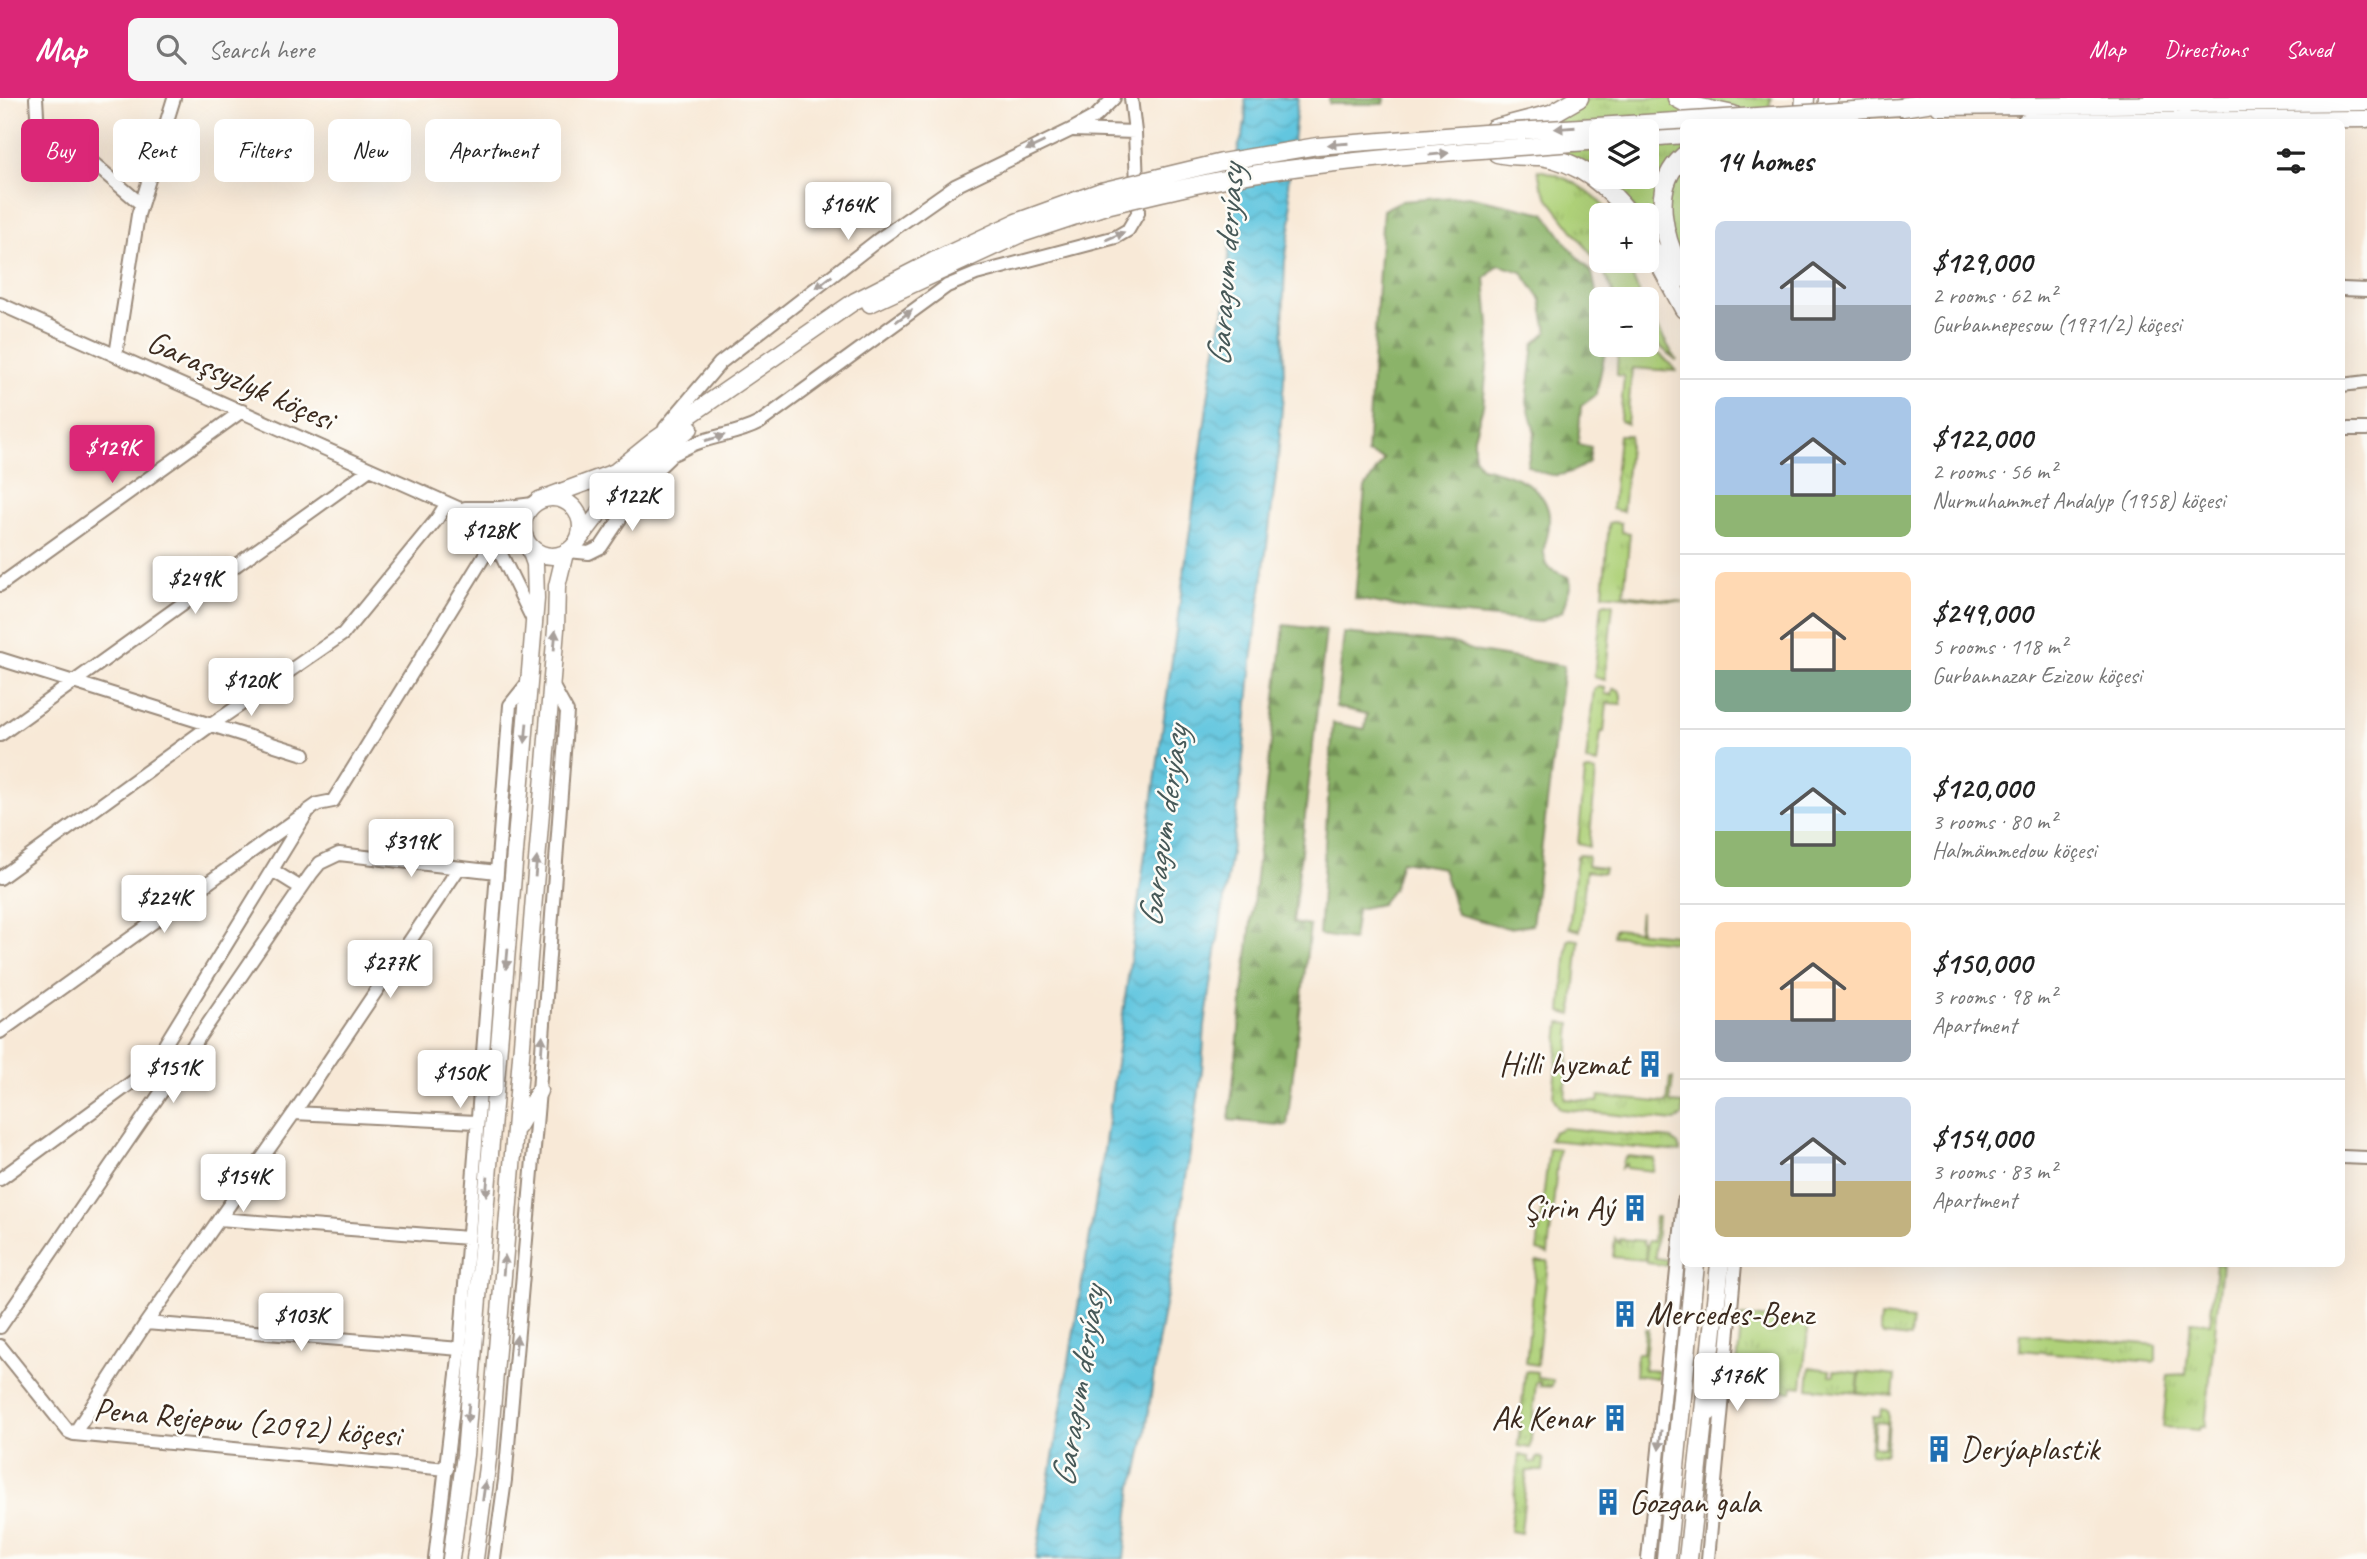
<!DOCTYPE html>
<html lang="en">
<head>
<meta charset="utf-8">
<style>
  :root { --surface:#fff; --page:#f6f6f6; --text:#222; --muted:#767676; --line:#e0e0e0; --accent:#db2777 }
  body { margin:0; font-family:Caveat,sans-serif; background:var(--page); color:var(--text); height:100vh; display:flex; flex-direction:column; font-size:26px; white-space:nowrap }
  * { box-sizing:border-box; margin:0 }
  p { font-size:23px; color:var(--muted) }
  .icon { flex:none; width:38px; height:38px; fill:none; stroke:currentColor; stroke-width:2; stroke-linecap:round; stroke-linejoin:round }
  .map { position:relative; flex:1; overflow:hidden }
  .details { position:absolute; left:1680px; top:21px; width:665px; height:1148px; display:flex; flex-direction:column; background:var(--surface); border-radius:10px; box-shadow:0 7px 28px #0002 }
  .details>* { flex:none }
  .hud { position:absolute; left:21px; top:21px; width:665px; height:63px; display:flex; gap:14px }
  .fabs { position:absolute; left:1589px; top:21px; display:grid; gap:14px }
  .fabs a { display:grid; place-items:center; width:70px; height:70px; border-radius:10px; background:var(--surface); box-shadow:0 7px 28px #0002; font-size:35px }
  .price { position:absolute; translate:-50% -60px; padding:0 16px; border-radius:7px; background:#fff; color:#222; font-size:23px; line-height:46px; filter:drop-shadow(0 2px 4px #0008) }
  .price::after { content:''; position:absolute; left:50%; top:42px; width:21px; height:16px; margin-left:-10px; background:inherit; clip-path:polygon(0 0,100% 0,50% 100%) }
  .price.on { background:var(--accent); color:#fff }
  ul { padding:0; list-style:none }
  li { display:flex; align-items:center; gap:21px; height:175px; padding:0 35px }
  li+li { border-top:2px solid var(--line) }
  li span { display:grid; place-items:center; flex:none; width:196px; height:140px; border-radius:10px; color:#555 }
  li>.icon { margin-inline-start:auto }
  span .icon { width:84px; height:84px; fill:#fffc; stroke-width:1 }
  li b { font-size:30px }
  h2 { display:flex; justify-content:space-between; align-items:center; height:84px; padding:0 35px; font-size:30px }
  .chip { padding:0 24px; border-radius:10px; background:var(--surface); box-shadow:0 7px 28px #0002; font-size:24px; line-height:63px }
  .chip.on { background:var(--accent); color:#fff }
  header { display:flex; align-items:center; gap:42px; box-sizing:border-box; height:98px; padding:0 35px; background:var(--accent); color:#fff }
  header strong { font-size:33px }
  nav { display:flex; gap:38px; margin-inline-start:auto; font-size:24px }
  .search { width:490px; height:63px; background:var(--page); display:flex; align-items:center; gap:18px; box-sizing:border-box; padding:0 24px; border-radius:10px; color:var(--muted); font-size:26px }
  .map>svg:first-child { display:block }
  .grass { fill:url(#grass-tufts); stroke:#757e4c; stroke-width:2 }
  .forest { fill:url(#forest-firs); stroke:#636e44; stroke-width:2 }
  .pitch { fill:#afd179; stroke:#757e4c; stroke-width:2 }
  .water { fill:url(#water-waves); stroke:#4e787e; stroke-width:2 }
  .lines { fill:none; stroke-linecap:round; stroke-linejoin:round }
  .minor-casing { stroke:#9a8a7a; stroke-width:16 }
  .major-casing { stroke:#9a8a7a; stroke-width:19 }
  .highway-casing { stroke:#9a8a7a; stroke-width:21 }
  .minor { stroke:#fff; stroke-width:12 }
  .major { stroke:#fff; stroke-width:16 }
  .highway { stroke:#fff; stroke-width:18 }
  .major-bridge-casing { stroke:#9a8a7a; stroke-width:19; stroke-linecap:butt }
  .major-bridge { stroke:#fff; stroke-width:16 }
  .oneway { fill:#a79f9a }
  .labels { text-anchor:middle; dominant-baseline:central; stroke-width:5; stroke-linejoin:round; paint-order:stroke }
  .street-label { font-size:33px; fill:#3b2a1e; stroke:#fdfcf7 }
  .poi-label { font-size:33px; fill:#3b2a1e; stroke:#fdfcf7; text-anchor:end }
  .water-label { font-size:35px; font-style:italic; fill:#475958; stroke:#fdfcf7 }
</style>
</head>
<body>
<header>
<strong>Map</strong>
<div class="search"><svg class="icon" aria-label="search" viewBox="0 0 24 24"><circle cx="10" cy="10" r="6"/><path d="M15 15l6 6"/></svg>Search here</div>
<nav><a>Map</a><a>Directions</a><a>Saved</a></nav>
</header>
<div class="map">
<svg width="2367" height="1461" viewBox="0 0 2367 1461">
  <defs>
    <pattern id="grass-tufts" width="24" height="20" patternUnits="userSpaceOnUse" patternTransform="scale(1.75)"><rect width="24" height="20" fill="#afd179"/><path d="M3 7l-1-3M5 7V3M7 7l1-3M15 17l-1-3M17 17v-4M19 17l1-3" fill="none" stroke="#97b468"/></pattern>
    <pattern id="forest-firs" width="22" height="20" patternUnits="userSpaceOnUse" patternTransform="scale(1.75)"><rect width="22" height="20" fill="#8bb369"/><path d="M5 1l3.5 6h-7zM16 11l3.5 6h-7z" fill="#739256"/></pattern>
    <pattern id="water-waves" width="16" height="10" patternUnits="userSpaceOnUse" patternTransform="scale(1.75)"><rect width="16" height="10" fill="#62c6df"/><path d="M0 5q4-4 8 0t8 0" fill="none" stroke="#56aabf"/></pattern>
  </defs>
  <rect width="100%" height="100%" fill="#fdfcf7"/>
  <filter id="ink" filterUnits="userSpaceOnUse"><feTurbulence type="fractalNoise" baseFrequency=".0143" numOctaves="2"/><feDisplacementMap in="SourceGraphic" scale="14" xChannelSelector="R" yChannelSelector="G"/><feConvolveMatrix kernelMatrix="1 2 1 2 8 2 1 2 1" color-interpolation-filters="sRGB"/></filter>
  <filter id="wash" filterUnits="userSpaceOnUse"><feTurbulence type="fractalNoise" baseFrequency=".00686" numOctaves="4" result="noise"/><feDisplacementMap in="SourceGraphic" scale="28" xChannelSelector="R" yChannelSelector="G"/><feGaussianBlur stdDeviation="1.57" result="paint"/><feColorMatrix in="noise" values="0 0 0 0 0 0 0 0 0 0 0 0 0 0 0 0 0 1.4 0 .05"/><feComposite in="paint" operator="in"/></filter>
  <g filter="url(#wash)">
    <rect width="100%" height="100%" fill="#f8e9d7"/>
    <path class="grass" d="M1590 0H1772L1770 4V24H1684L1683 160 1670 168 1647 128V117H1640L1605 79H1647V33H1601V75L1557 53 1554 23Z
      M1538 72C1568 77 1593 95 1612 117H1601V163H1630L1631 175 1641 201H1616L1603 172 1548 100 1541 87Z
      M1647 212 1677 263 1647 237Z
      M1618 247C1647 247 1657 249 1676 273L1632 270 1627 326 1620 323 1624 278 1617 277Z
      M1619 337H1630L1623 414 1612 411Z
      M1612 424 1621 425V434L1630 435 1624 496 1683 504 1603 496 1609 425Z
      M1604 505 1613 506 1605 582 1594 579 1602 507Z
      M1597 589 1605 590V596L1612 597 1613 591 1619 592 1621 597V606L1607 605 1604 634H1601L1597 666 1586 663 1594 591Z
      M1588 673 1596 674 1589 749 1578 746 1585 674Z
      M1580 757 1588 758 1587 768 1604 770 1603 775 1586 773 1580 833 1569 830 1577 758Z
      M1640 814V834L1676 837V844L1613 838 1614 831 1638 833Z
      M1571 841 1579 842 1572 917 1561 914 1568 842Z
      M1560 925 1571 926 1565 1001 1598 1004 1599 998 1667 1005 1670 980H1673L1670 1005 1683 1006V1017L1675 1023 1560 1011 1553 999Z
      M1563 1030 1672 1041 1678 1046 1680 1054 1549 1042 1553 1034Z
      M1549 1050 1559 1051 1548 1156 1537 1153Z
      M1628 1058 1655 1061 1653 1073 1626 1070V1066L1621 1070 1623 1062Z
      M1655 1119H1658L1655 1160 1670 1162 1669 1168 1646 1165 1648 1143H1653Z
      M1615 1140 1619 1145 1620 1141 1644 1143V1146L1646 1147 1645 1162 1613 1159Z
      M1538 1163H1548L1537 1267 1526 1265 1536 1164Z
      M1684 1166H1686L1657 1461H1653Z
      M2216 1166H2222L2205 1329H2200L2199 1332 2163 1329 2168 1277 2186 1276 2191 1224 2210 1225Z
      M1742 1218 1805 1225 1806 1221H1809L1802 1289 1793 1288 1792 1294 1735 1288Z
      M1881 1219 1912 1222 1910 1240 1883 1237 1880 1231Z
      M1645 1231H1648L1644 1272 1658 1273V1280L1635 1277 1637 1255H1643Z
      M2021 1235 2156 1247V1262L2153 1264 2020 1252Z
      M1810 1269 1830 1272V1277H1834V1272L1859 1275 1857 1295 1808 1290Z
      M1528 1273 1537 1274V1280L1553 1282 1552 1289 1540 1288V1284H1536L1530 1350 1518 1348 1525 1274Z
      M1881 1311 1887 1312 1889 1315 1888 1338 1886 1337 1887 1325 1875 1324 1873 1348 1884 1350 1886 1339H1888L1886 1355 1884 1357 1870 1356 1873 1318H1880Z
      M1715 1316 1700 1461H1697L1711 1319Z
      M1519 1357 1529 1359V1364L1536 1365 1537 1359 1542 1360 1544 1363 1543 1373H1527L1521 1435 1510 1433Z"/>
    <path class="forest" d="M1329 0H1385L1384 6H1329Z
      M1468 98 1545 115 1569 149 1592 175 1601 216V247H1605L1606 250 1596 297 1581 308 1578 346 1591 349 1589 364C1566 380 1551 382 1527 367L1535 335 1527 304 1534 246 1547 234 1541 202 1522 174 1499 167 1485 180 1490 238 1483 308 1474 339V358L1481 369C1513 376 1553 388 1549 428 1547 450 1539 445 1548 470L1568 479 1571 486 1562 514 1539 524 1423 513 1355 501 1365 390 1384 361 1367 355 1383 112 1401 103Z
      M1284 527 1326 532 1293 825 1310 828 1287 1028 1229 1022Z
      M1344 535 1457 546 1473 553 1564 568 1532 827 1508 830 1457 816 1443 770 1401 763 1393 791 1381 806 1357 811 1353 842 1319 837 1333 625 1365 631 1367 616 1336 609Z"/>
    <path class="pitch" d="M1860 1274 1895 1278 1893 1298 1858 1295Z"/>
    <path class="water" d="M1245 0H1298L1288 87 1292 118 1285 163 1283 228 1284 282 1278 362 1252 563 1239 702 1205 927 1202 972 1191 1048 1171 1175 1158 1245 1146 1334 1137 1377 1132 1388 1124 1461H1036L1103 1059 1211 280 1220 226 1235 177 1228 170 1238 50C1245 34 1247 17 1245 0Z"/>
  </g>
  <g filter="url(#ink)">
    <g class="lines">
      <defs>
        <path id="minor" d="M36 0 39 50 86 59 141 106
          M1073 32 1135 34
          M2342 191 2367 192
          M0 206 458 410 494 426 528 446
          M116 257 138 117 174 0
          M2342 287 2367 284
          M665 330 720 265 878 142 955 88 1071 32 1096 18 1114 0
          M2342 331H2367
          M651 361C674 359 675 354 694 346 716 337 739 336 759 325L947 188 976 176 1116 139 1128 132 1138 115 1135 34 1131 0
          M465 410H500L533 406
          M472 420 494 442 533 522
          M568 453 589 455 601 449 646 382 669 360
          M0 487 242 313
          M0 561 304 656
          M0 637 370 371
          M272 772 301 790
          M0 780 211 627 343 536 437 421 447 405
          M0 934 301 718
          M294 1015 459 770
          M2342 1059 2367 1060
          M0 1081 150 971 308 713 318 706 333 703 494 442
          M219 1121 468 1140
          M146 1225 460 1251
          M0 1229 311 776 320 765 339 756 497 774
          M0 1248 69 1334 74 1336 447 1371
          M74 1336 146 1225 294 1015 476 1024
          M435 1461 460 1251 510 607 530 582
          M494 1461 505 1382 539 993 567 614 551 585
          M1648 1461 1684 1103
          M1708 1461 1735 1166"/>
        <path id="major" d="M1939 9 2367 4
          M2025 24 2367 21
          M1647 40 1684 37
          M870 206 1019 137 1106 108
          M523 429a29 29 0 1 1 58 0a29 29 0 1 1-58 0Z
          M539 402 615 374 656 341 855 203 933 163 1016 124 1101 93
          M575 447 623 384 690 330
          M518 1029 539 993
          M451 1461 465 1357 536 501 535 466 528 446
          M475 1461 488 1361 556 531 557 488 565 455"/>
        <path id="highway" d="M1677 0 1692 8 1733 17
          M2153 0 2185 6
          M1902 9 1958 0
          M1803 24 1805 0
          M1827 24 1828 0
          M2175 24 2185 22
          M1494 31 1551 16 1579 0
          M1497 55C1511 59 1526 57 1541 58 1579 63 1607 88 1630 117
          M1684 58C1647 90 1665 144 1684 180
          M1647 142 1684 211
          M1708 1314 1722 1287
          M1666 1461 1695 1166
          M1688 1461 1720 1166"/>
      </defs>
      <use href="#minor" class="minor-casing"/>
      <use href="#major" class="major-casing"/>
      <use href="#highway" class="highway-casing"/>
      <use href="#minor" class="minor"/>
      <use href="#major" class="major"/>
      <use href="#highway" class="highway"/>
      <defs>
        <path id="major-bridge" d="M1101 93 1222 64 1317 48 1484 35 1902 9
          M1106 108C1161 95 1216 81 1272 73 1381 58 1492 51 1601 43"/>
      </defs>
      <use href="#major-bridge" class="major-bridge-casing"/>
      <use href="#major-bridge" class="major-bridge"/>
    </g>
    <defs><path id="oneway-solid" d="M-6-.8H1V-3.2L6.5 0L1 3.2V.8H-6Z" transform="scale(1.75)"/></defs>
    <g class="oneway">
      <use href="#oneway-solid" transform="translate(1565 30) rotate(176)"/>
      <use href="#oneway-solid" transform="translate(1338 46) rotate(176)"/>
      <use href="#oneway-solid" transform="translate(1035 48) rotate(155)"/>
      <use href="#oneway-solid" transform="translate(1439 56) rotate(-6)"/>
      <use href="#oneway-solid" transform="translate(1115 138) rotate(-23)"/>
      <use href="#oneway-solid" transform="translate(824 184) rotate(142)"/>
      <use href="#oneway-solid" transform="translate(904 218) rotate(-36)"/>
      <use href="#oneway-solid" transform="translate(715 340) rotate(-16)"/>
      <use href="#oneway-solid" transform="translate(555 542) rotate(-85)"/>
      <use href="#oneway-solid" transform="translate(526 635) rotate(95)"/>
      <use href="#oneway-solid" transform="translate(536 769) rotate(-85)"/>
      <use href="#oneway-solid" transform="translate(507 861) rotate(95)"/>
      <use href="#oneway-solid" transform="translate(542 947) rotate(-86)"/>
      <use href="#oneway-solid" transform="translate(487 1088) rotate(95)"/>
      <use href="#oneway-solid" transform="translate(504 1167) rotate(-85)"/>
      <use href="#oneway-solid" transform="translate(516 1247) rotate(-85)"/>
      <use href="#oneway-solid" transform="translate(468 1315) rotate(95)"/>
      <use href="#oneway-solid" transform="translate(1660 1342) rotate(96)"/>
      <use href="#oneway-solid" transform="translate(484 1393) rotate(-82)"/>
    </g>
  </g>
  <defs>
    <symbol id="building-bare" viewBox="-9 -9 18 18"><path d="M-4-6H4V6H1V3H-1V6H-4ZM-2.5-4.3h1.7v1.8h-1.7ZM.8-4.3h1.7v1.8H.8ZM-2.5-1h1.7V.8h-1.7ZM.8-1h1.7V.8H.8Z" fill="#1f6fb2" stroke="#fdfcf7" stroke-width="2.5" paint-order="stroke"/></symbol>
  </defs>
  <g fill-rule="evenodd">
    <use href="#building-bare" x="1631" y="947" width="38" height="38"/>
    <use href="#building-bare" x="1616" y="1091" width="38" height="38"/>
    <use href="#building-bare" x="1606" y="1197" width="38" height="38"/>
    <use href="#building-bare" x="1596" y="1301" width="38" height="38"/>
    <use href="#building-bare" x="1920" y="1332" width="38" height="38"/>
    <use href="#building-bare" x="1589" y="1385" width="38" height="38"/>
  </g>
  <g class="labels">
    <g class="street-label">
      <text transform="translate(241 282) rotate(24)">Garaşsyzlyk köçesi</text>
      <text transform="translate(247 1324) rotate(5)">Pena Rejepow (2092) köçesi</text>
    </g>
    <g class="poi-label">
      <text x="1629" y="966">Hilli hyzmat</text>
      <text x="1614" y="1110">Şirin Aý</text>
      <text x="1646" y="1216" text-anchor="start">Mercedes-Benz</text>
      <text x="1594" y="1320">Ak Kenar</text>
      <text x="1960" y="1351" text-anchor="start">Derýaplastik</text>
      <text x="1629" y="1404" text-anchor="start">Gozgan gala</text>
    </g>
    <g class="water-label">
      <text transform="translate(1225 168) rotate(-86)">Garagum derýasy</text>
      <text transform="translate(1163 729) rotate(-82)">Garagum derýasy</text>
      <text transform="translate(1078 1289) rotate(-81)">Garagum derýasy</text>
    </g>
  </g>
</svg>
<div class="fabs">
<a><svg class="icon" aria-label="layers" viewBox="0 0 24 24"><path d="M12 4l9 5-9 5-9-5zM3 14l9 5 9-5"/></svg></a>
<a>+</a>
<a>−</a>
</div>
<b class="price" style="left:848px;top:144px">$164K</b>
<b class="price on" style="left:112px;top:387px">$129K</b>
<b class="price" style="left:632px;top:435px">$122K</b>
<b class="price" style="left:490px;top:470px">$128K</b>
<b class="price" style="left:195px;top:518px">$249K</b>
<b class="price" style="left:251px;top:620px">$120K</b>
<b class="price" style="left:411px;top:781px">$319K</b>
<b class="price" style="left:164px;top:837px">$224K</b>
<b class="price" style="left:390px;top:902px">$277K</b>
<b class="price" style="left:173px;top:1007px">$151K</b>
<b class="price" style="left:460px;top:1012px">$150K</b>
<b class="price" style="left:243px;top:1116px">$154K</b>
<b class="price" style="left:301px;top:1255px">$103K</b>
<b class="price" style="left:1737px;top:1315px">$176K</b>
<div class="hud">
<a class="chip on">Buy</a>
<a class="chip">Rent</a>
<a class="chip">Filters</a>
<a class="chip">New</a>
<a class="chip">Apartment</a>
</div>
<section class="details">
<h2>14 homes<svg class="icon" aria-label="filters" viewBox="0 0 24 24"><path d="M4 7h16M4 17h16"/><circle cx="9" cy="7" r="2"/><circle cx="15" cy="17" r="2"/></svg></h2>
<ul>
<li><span style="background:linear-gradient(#c9d6e8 60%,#9aa5b1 0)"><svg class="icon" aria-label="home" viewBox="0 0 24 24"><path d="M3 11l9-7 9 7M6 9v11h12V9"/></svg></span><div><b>$129,000</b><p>2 rooms · 62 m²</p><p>Gurbannepesow (1971/2) köçesi</p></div></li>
<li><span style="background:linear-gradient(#a9c7e8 70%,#8fb573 0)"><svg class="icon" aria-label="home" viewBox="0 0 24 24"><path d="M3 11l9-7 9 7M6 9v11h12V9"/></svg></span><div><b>$122,000</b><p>2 rooms · 56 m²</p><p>Nurmuhammet Andalyp (1958) köçesi</p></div></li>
<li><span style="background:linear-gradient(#ffd9b3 70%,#7fa58c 0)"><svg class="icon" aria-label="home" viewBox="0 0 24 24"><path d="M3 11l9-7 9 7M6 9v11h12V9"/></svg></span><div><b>$249,000</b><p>5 rooms · 118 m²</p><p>Gurbannazar Ezizow köçesi</p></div></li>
<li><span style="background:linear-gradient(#bfe0f5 60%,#8fb573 0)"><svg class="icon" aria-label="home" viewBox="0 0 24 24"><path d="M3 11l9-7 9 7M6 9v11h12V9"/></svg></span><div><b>$120,000</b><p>3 rooms · 80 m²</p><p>Halmämmedow köçesi</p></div></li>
<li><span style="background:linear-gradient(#ffd9b3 70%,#9aa5b1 0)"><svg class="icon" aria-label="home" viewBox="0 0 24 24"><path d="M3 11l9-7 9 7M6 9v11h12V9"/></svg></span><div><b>$150,000</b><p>3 rooms · 98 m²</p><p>Apartment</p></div></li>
<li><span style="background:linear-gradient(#c9d6e8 60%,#c2b280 0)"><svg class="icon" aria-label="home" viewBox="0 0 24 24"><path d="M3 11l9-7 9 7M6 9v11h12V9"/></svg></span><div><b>$154,000</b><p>3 rooms · 83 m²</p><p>Apartment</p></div></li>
</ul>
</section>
</div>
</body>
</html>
